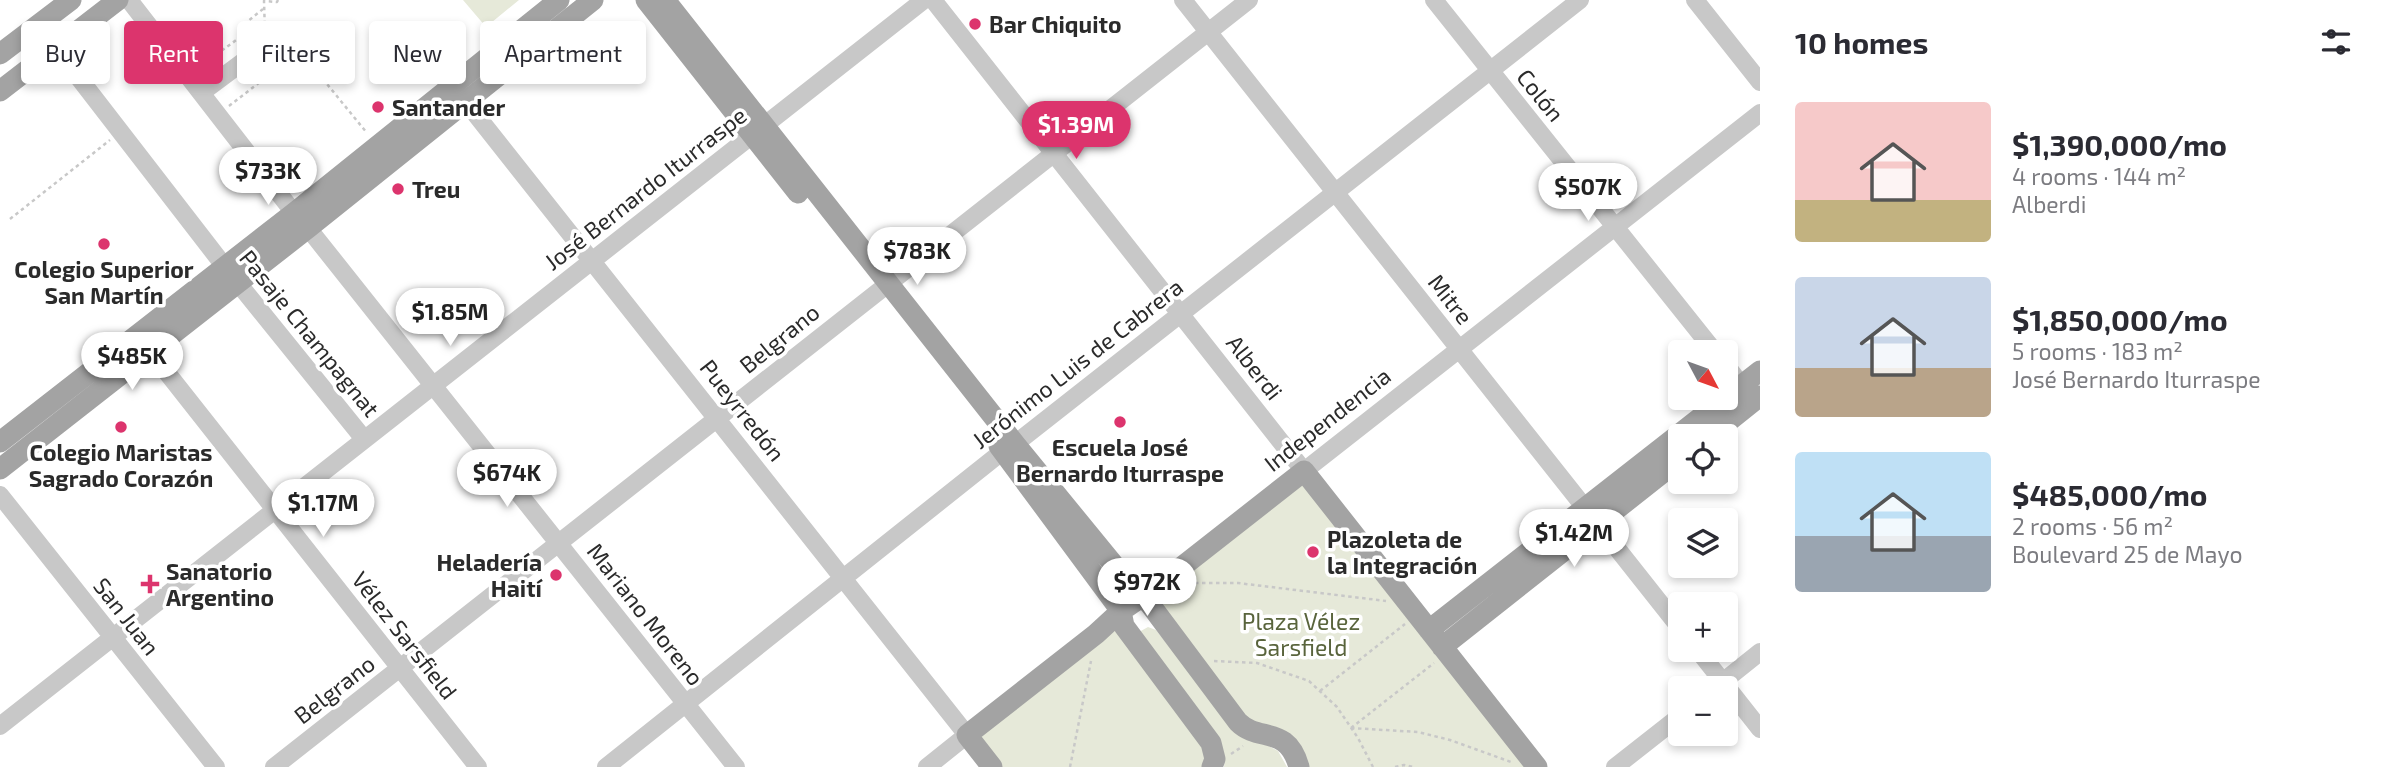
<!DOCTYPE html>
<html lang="en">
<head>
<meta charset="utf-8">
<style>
  :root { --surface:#fff; --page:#f7f7f7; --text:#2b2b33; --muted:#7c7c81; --accent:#dc346d }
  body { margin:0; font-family:"Exo 2",sans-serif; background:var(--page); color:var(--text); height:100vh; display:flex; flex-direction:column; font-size:26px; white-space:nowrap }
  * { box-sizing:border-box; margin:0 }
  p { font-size:23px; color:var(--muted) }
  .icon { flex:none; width:38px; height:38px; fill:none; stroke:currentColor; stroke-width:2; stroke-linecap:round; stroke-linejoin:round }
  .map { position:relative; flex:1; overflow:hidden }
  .panel { display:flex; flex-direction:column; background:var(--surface); width:630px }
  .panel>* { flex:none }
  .guide { position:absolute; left:21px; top:21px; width:665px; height:63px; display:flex; gap:14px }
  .needle { width:46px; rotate:131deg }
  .controls { position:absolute; left:1668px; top:340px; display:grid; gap:14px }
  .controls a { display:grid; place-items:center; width:70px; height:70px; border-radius:7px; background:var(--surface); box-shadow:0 4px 10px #0003; font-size:35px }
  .price { position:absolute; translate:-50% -60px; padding:0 16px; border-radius:24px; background:#fff; color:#222; font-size:23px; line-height:46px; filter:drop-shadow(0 2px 4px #0008) }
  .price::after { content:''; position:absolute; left:50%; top:42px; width:21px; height:16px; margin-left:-10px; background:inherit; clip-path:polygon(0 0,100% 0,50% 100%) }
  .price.on { background:var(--accent); color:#fff }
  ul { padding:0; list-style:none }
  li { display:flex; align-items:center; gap:21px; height:175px; padding:0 35px }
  li span { display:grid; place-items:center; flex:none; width:196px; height:140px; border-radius:7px; color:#555 }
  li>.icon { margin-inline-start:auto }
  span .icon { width:84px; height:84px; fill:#fffc; stroke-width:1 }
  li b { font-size:30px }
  h2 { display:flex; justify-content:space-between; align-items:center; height:84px; padding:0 35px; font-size:30px }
  .tag { padding:0 24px; border-radius:7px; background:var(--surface); box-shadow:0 4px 10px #0003; font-size:24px; line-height:63px }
  .tag.on { background:var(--accent); color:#fff }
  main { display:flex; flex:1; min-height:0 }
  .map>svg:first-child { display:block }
  .green { fill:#e6e9d9 }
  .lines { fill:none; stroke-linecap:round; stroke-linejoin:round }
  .path { stroke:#c8c8c8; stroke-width:2.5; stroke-dasharray:3.5 3.5; stroke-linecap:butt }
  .minor { stroke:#c8c8c8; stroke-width:18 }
  .major { stroke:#a3a3a3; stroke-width:21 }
  .poi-dot { fill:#dc346d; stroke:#fff; stroke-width:2.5 }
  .labels { text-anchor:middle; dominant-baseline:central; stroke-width:7; stroke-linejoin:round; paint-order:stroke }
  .poi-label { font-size:23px; font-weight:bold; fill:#2b2b2b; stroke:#fff; text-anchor:start }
  .street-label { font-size:23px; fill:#2b2b2b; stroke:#fff }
  .park-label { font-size:23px; fill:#59643c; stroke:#fff }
</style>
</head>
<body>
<main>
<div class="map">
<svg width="1760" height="767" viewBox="0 0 1760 767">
  <rect width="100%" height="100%" fill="#fff"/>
  <path class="green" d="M463 0H519L486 27Z
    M1304 471 1537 767H1299L1258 732 1147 593Z
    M1110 622 1211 743 1212 767H992L967 735Z
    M1148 627 1156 630 1234 728 1278 751 1287 767H1224L1225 757 1139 632Z"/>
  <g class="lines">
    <path class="path" d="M278 0 277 2 264 1 265 33 293 26 305 42 301 49
      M246 33 248 21 263 9
      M305 42 311 45 322 36
      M199 67 246 33H265L272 55 284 63
      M229 106 300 51 367 133
      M10 219 110 140
      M1188 583H1238L1386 601
      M1214 661 1257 663 1309 681 1337 707 1358 738 1373 767
      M1320 691 1405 624
      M1351 728 1418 732 1450 740 1511 762
      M1351 728 1434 663
      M1231 754 1243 746
      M1070 767 1091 661
      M1395 767 1404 765 1414 767"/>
    <path class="minor" d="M129 0 294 213 308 228 736 767
      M933 0 1304 471 1760 113
      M1183 0 1680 628
      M1434 0 1715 352
      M1695 0 1760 82
      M38 25 225 267 364 439
      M458 92 967 735 927 767
      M201 93 248 58
      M142 341 478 767
      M1726 365 1749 395
      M0 495 216 767
      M1697 649 1760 729
      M1715 688 1760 652
      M0 726 924 0
      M274 767 1249 0
      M606 767 1003 451 1015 444 1580 0
      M1615 767 1680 716"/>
    <path class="major" d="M646 0 798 193
      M665 0 1015 444 1140 597 1149 603 1238 722C1259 743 1287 724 1299 767
      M0 54 71 0
      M0 91 118 0
      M1710 436 1760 396
      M0 442 294 213 559 0
      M999 446 1121 611 1124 626 1211 743 1215 759 1212 767
      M0 469 308 228 593 0
      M1429 630 1760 371
      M1442 647 1680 459
      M992 767 967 735 1096 634 1121 611 1160 584 1304 471 1537 767"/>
  </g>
  <g class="poi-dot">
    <circle cx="975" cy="24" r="7"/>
    <circle cx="378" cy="107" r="7"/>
    <circle cx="398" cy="189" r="7"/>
    <circle cx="104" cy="244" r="7"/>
    <circle cx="1120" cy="422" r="7"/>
    <circle cx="121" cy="427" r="7"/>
    <circle cx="1313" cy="552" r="7"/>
    <circle cx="556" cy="575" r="7"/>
    <path d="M146.5 573.5h7v7h7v7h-7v7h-7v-7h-7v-7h7z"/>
  </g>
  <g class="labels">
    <g class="poi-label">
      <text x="989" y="24">Bar Chiquito</text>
      <text x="392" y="107">Santander</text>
      <text x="412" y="189">Treu</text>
      <text x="104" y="269" text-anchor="middle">Colegio Superior<tspan x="104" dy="26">San Martín</tspan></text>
      <text x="1120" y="447" text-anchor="middle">Escuela José<tspan x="1120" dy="26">Bernardo Iturraspe</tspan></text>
      <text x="121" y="452" text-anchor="middle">Colegio Maristas<tspan x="121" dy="26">Sagrado Corazón</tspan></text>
      <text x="1327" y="539">Plazoleta de<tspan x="1327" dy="26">la Integración</tspan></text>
      <text x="542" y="562" text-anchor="end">Heladería<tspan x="542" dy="26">Haití</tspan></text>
      <text x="166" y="571">Sanatorio<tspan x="166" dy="26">Argentino</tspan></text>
    </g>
    <g class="street-label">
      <text transform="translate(1541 95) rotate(51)">Colón</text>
      <text transform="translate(645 188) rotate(-38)">José Bernardo Iturraspe</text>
      <text transform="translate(1451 299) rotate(52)">Mitre</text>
      <text transform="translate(310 333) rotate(51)">Pasaje Champagnat</text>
      <text transform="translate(779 338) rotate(-39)">Belgrano</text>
      <text transform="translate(1077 363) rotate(-38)">Jerónimo Luis de Cabrera</text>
      <text transform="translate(1255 367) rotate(52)">Alberdi</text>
      <text transform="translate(743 410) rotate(52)">Pueyrredón</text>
      <text transform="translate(1327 419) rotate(-38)">Independencia</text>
      <text transform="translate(646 614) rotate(52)">Mariano Moreno</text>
      <text transform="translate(127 616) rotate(52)">San Juan</text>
      <text transform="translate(405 635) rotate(52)">Vélez Sarsfield</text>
      <text transform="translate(334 689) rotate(-38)">Belgrano</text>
    </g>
    <g class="park-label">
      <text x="1301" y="621">Plaza Vélez<tspan x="1301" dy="26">Sarsfield</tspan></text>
    </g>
  </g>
</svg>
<div class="controls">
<a><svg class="needle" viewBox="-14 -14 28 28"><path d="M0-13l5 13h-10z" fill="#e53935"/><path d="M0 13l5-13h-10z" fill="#7c7c81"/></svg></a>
<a><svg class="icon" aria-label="locate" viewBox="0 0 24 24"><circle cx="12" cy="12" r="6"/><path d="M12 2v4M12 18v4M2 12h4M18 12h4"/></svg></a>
<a><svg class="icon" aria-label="layers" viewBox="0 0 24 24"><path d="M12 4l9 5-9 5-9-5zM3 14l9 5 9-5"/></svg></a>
<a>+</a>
<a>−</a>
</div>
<b class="price on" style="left:1076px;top:161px">$1.39M</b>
<b class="price" style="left:268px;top:207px">$733K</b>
<b class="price" style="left:1588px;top:223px">$507K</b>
<b class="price" style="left:917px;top:287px">$783K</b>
<b class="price" style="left:450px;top:348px">$1.85M</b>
<b class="price" style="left:132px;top:392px">$485K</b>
<b class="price" style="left:507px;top:509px">$674K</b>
<b class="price" style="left:323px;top:539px">$1.17M</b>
<b class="price" style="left:1574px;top:569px">$1.42M</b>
<b class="price" style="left:1147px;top:618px">$972K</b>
<div class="guide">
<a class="tag">Buy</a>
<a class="tag on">Rent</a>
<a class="tag">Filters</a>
<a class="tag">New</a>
<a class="tag">Apartment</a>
</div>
</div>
<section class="panel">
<h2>10 homes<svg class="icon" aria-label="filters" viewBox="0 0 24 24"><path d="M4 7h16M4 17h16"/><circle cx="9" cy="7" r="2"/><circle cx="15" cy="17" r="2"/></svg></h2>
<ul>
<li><span style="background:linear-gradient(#f6c9c9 70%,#c2b280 0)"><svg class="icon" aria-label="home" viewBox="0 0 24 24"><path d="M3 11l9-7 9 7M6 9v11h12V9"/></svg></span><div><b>$1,390,000/mo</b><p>4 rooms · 144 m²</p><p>Alberdi</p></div></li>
<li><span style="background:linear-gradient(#c9d6e8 65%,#b9a48a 0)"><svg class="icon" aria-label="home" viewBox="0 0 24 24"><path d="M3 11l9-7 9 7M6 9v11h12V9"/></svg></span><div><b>$1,850,000/mo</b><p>5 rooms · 183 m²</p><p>José Bernardo Iturraspe</p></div></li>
<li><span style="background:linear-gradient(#bfe0f5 60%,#9aa5b1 0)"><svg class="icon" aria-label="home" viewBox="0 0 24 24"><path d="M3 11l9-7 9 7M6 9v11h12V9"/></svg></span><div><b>$485,000/mo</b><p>2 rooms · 56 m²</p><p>Boulevard 25 de Mayo</p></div></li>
</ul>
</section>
</main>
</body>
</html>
